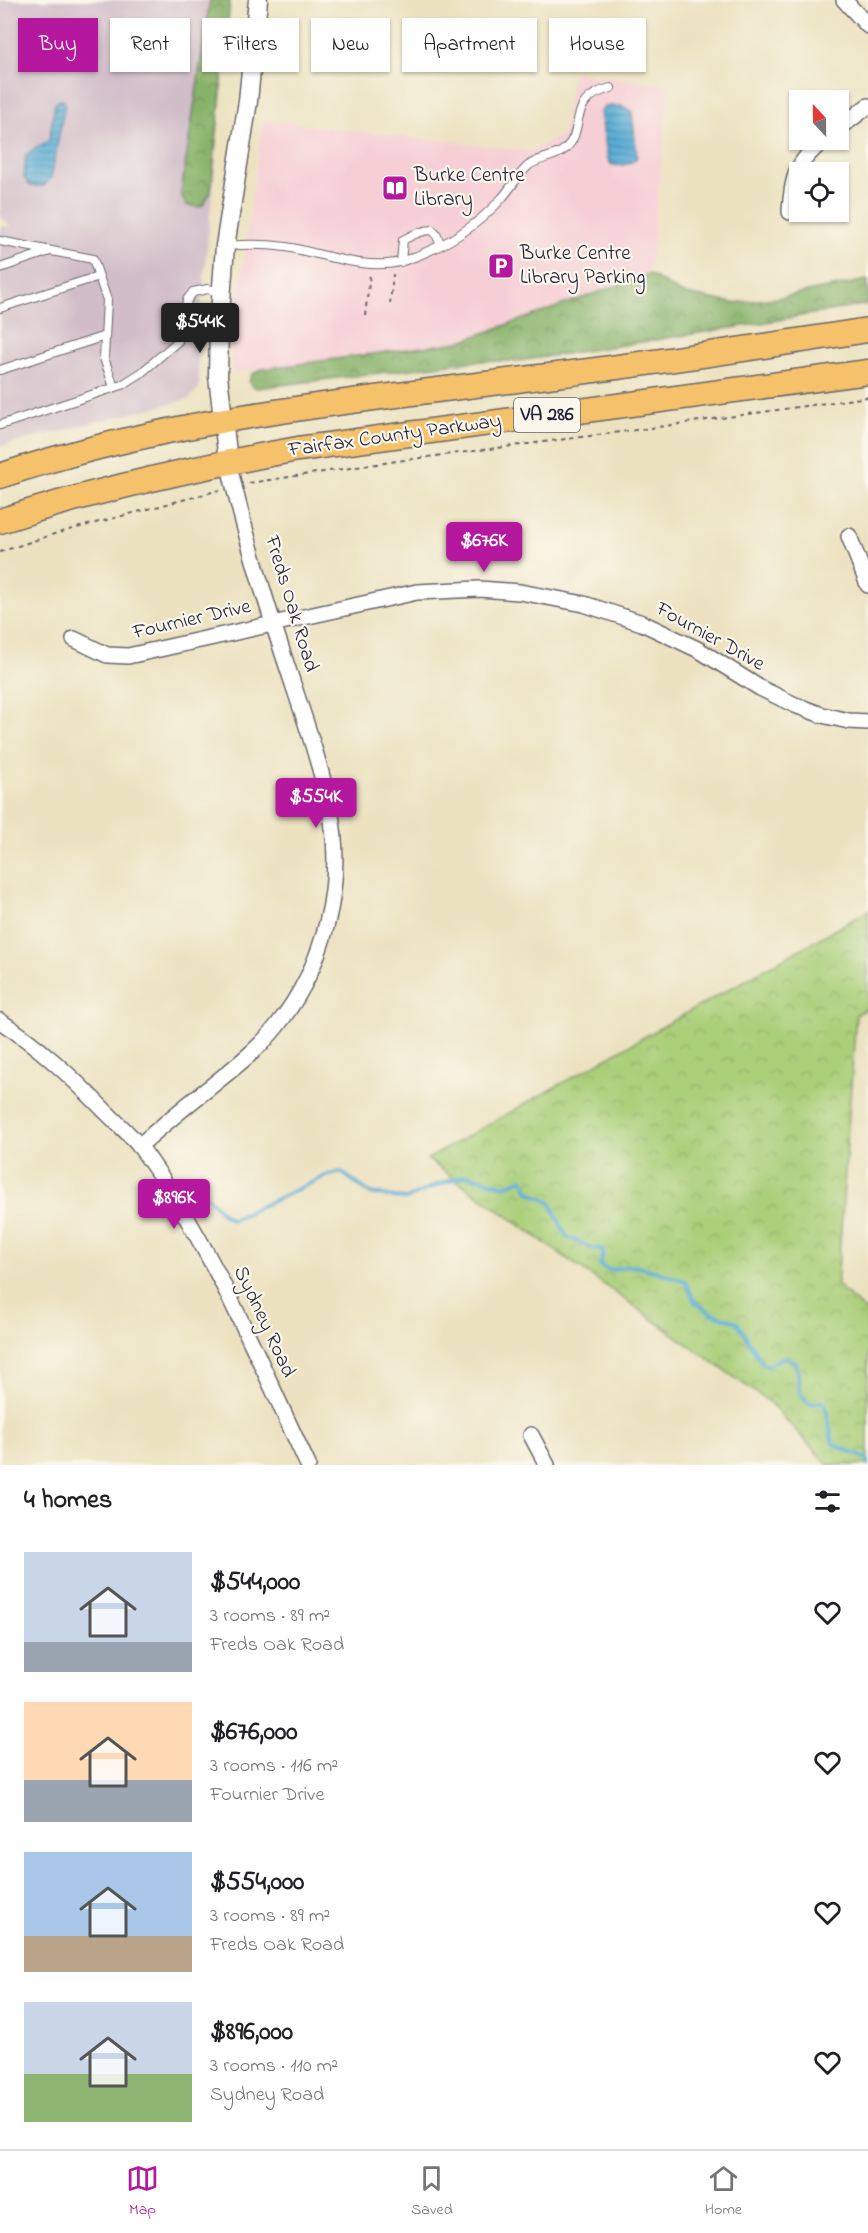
<!DOCTYPE html>
<html lang="en">
<head>
<meta charset="utf-8">
<style>
  :root { --surface:#fff; --page:#f2f2f2; --text:#202124; --muted:#757577; --line:#e0e0e0; --accent:#b5179e }
  body { margin:0; font-family:"Indie Flower",sans-serif; background:var(--page); color:var(--text); height:100vh; display:flex; flex-direction:column; font-size:22px; white-space:nowrap }
  * { box-sizing:border-box; margin:0 }
  p { font-size:20px; color:var(--muted) }
  .icon { flex:none; width:33px; height:33px; fill:none; stroke:currentColor; stroke-width:2; stroke-linecap:round; stroke-linejoin:round }
  .map { position:relative; height:1465px; overflow:hidden }
  .side { display:flex; flex-direction:column; background:var(--surface); flex:1 }
  .side>* { flex:none }
  .banner { position:absolute; left:18px; top:18px; width:832px; height:54px; display:flex; gap:12px }
  .needle { width:39px; rotate:338deg }
  .controls { position:absolute; left:789px; top:90px; display:grid; gap:12px }
  .controls a { display:grid; place-items:center; width:60px; height:60px; border-radius:0px; background:var(--surface); box-shadow:0 2px 4px #0004; font-size:30px }
  .price { position:absolute; translate:-50% -51px; padding:0 14px; border-radius:6px; background:var(--accent); color:#fff; font-size:20px; line-height:39px; filter:drop-shadow(0 2px 3px #0008) }
  .price::after { content:''; position:absolute; left:50%; top:36px; width:18px; height:14px; margin-left:-9px; background:inherit; clip-path:polygon(0 0,100% 0,50% 100%) }
  .price.active { background:#222; color:#fff }
  ul { padding:0; list-style:none }
  li { display:flex; align-items:center; gap:18px; height:150px; padding:0 24px }
  li span { display:grid; place-items:center; flex:none; width:168px; height:120px; border-radius:0px; color:#555 }
  li>.icon { margin-inline-start:auto }
  span .icon { width:72px; height:72px; fill:#fffc; stroke-width:1 }
  li b { font-size:26px }
  h2 { display:flex; justify-content:space-between; align-items:center; height:72px; padding:0 24px; font-size:26px }
  .tag { padding:0 21px; border-radius:0px; background:var(--surface); box-shadow:0 2px 4px #0004; font-size:21px; line-height:54px }
  .tag.active { background:var(--accent); color:#fff }
  .tab-bar { display:flex; justify-content:space-around; align-items:center; height:84px; border-top:2px solid var(--line); background:var(--surface); font-size:16px; color:var(--muted) }
  .tab-bar a { display:grid; justify-items:center; gap:3px }
  .tab-bar .active { color:var(--accent) }
  .map>svg:first-child { display:block }
  .built { fill:#f6cfd5 }
  .industrial { fill:#d1bdc8 }
  .forest { fill:url(#forest-crowns); stroke:#546a52; stroke-width:1.5 }
  .park { fill:url(#park-crowns); stroke:#66785a; stroke-width:1.5 }
  .water { fill:url(#water-rules); stroke:#3e6888; stroke-width:1.5 }
  .lines { fill:none; stroke-linecap:round; stroke-linejoin:round }
  .stream { stroke:#5aadd5; stroke-width:4 }
  .service-casing { stroke:#69656a; stroke-width:10 }
  .minor-casing { stroke:#69656a; stroke-width:18 }
  .tertiary-casing { stroke:#69656a; stroke-width:21 }
  .trunk-casing { stroke:#69656a; stroke-width:27 }
  .path { stroke:#69656a; stroke-width:2; stroke-dasharray:4.5 4.5; stroke-linecap:butt }
  .service { stroke:#fff; stroke-width:8 }
  .minor { stroke:#fff; stroke-width:15 }
  .tertiary { stroke:#fff; stroke-width:18 }
  .trunk { stroke:#f5c16b; stroke-width:24 }
  .labels { text-anchor:middle; dominant-baseline:central; stroke-width:4.5; stroke-linejoin:round; paint-order:stroke }
  .shield { fill:#fbf7ec; stroke:#636270; stroke-width:1.5 }
  .shield-label { font-size:20px; font-weight:bold; fill:#22223b }
  .poi-label { font-size:21px; fill:#22223b; stroke:#fbf7ec; text-anchor:start }
  .street-label { font-size:21px; fill:#22223b; stroke:#fbf7ec }
</style>
</head>
<body>
<div class="map">
<svg width="868" height="1465" viewBox="0 0 868 1465">
  <defs>
    <pattern id="forest-crowns" width="20" height="18" patternUnits="userSpaceOnUse" patternTransform="scale(1.5)"><rect width="20" height="18" fill="#87b269"/><path d="M2 6a3 3 0 1 1 6 0M12 15a3 3 0 1 1 6 0" fill="none" stroke="#6e9058"/></pattern>
    <pattern id="park-crowns" width="20" height="18" patternUnits="userSpaceOnUse" patternTransform="scale(1.5)"><rect width="20" height="18" fill="#aacf79"/><path d="M2 6a3 3 0 1 1 6 0M12 15a3 3 0 1 1 6 0" fill="none" stroke="#92b16a"/></pattern>
    <pattern id="water-rules" width="6" height="5" patternUnits="userSpaceOnUse" patternTransform="scale(1.5)"><rect width="6" height="5" fill="#5aadd5"/><path d="M0 2.5h6" fill="none" stroke="#4a8cae"/></pattern>
  </defs>
  <rect width="100%" height="100%" fill="#fbf7ec"/>
  <filter id="ink" filterUnits="userSpaceOnUse"><feTurbulence type="fractalNoise" baseFrequency=".0167" numOctaves="2"/><feDisplacementMap in="SourceGraphic" scale="12" xChannelSelector="R" yChannelSelector="G"/><feConvolveMatrix kernelMatrix="1 2 1 2 8 2 1 2 1" color-interpolation-filters="sRGB"/></filter>
  <filter id="wash" filterUnits="userSpaceOnUse"><feTurbulence type="fractalNoise" baseFrequency=".008" numOctaves="4" result="noise"/><feDisplacementMap in="SourceGraphic" scale="24" xChannelSelector="R" yChannelSelector="G"/><feGaussianBlur stdDeviation="1.35" result="paint"/><feColorMatrix in="noise" values="0 0 0 0 0 0 0 0 0 0 0 0 0 0 0 0 0 1.4 0 .05"/><feComposite in="paint" operator="in"/></filter>
  <g filter="url(#wash)">
    <rect width="100%" height="100%" fill="#ece2c0"/>
    <path class="built" d="M573 72 670 86 649 274 459 342 234 373 230 355 263 120 530 151 563 135Z"/>
    <path class="industrial" d="M0 0H231L198 340 199 388 189 399 0 446V226L11 227 0 215Z"/>
    <path class="forest" d="M210 0H230L211 192 203 205 198 207 186 205 181 194Z
      M649 274 681 293 733 303 777 298 868 280V304L738 327 519 361H476L257 388 252 386 249 382 252 374 262 369 459 342Z"/>
    <path class="park" d="M868 911V1008L856 1015 837 1285 868 1313V1465H828L769 1402 427 1159Z"/>
    <path class="water" d="M59 100H63L65 104 51 178 44 186H30L24 177 26 155 35 148 49 141 55 104Z
      M610 106H623L632 112 637 157C631 164 620 168 611 164L608 159 600 113 604 107Z"/>
    <g class="lines">
      <path class="stream" d="M202 1191 224 1215 232 1220 326 1176 341 1172 370 1193 406 1199 437 1185 467 1175 505 1186 523 1179 529 1192 550 1202 566 1236 591 1248 602 1249 603 1253 600 1265C610 1275 618 1267 630 1266 643 1266 673 1277 685 1281L695 1302 711 1313 737 1322 762 1363 767 1366 784 1357C811 1366 786 1386 810 1404L820 1402 825 1404 833 1444 867 1459 868 1462"/>
    </g>
  </g>
  <g filter="url(#ink)">
    <g class="lines">
      <defs>
        <path id="service" d="M0 241 93 259 107 300 104 358 114 387
          M227 246C247 244 265 244 286 247 321 253 368 272 403 261 442 248 475 229 502 198 511 188 518 175 528 166 539 157 555 158 565 149 587 130 565 99 611 88
          M401 262 403 240C412 235 422 230 432 230L436 234 441 245
          M0 268 50 251
          M0 308 99 276
          M0 370 105 336
          M0 425 122 385 141 373 178 341 183 326 187 300 193 292 208 289 220 292"/>
        <path id="minor" d="M844 0 868 26
          M838 129 868 106
          M790 212C792 177 796 161 825 140
          M849 536 868 585
          M74 639 107 655 128 656 417 592 479 589 520 592 584 604 642 623 699 650 760 688 795 705 822 715 849 721 868 722
          M0 1021C40 1047 73 1078 106 1112 118 1124 131 1135 141 1148 212 1245 257 1357 308 1465
          M139 1146C162 1126 185 1106 209 1088 232 1069 257 1051 276 1027 325 966 346 882 329 805 318 755 300 706 284 657 263 593 243 528 228 461
          M531 1435 547 1465"/>
        <path id="tertiary" d="M228 461 218 376 219 327 225 246 248 101 258 0"/>
        <path id="trunk" d="M0 476C177 416 356 401 540 377 649 364 759 347 868 330
          M0 521C98 489 197 467 298 449L868 372"/>
      </defs>
      <use href="#service" class="service-casing"/>
      <use href="#minor" class="minor-casing"/>
      <use href="#tertiary" class="tertiary-casing"/>
      <use href="#trunk" class="trunk-casing"/>
      <path class="path" d="M390 304 393 274
        M365 316 370 274
        M249 483 397 461 651 428 868 397
        M0 552 54 534 220 490"/>
      <use href="#service" class="service"/>
      <use href="#minor" class="minor"/>
      <use href="#tertiary" class="tertiary"/>
      <use href="#trunk" class="trunk"/>
    </g>
  </g>
  <defs>
    <symbol id="library-square" viewBox="-11 -11 22 22"><rect x="-9" y="-9" width="18" height="18" rx="4" fill="#b5179e" stroke="#fbf7ec"/><path d="M-6-4Q-3-5.5-.7-3.5V5Q-3 3-6 4ZM6-4Q3-5.5 .7-3.5V5Q3 3 6 4Z" fill="#fff"/></symbol>
    <symbol id="parking-square" viewBox="-11 -11 22 22"><rect x="-9" y="-9" width="18" height="18" rx="4" fill="#b5179e" stroke="#fbf7ec"/><path d="M-3.5-5.5H1a3.5 3.5 0 0 1 0 7H-1V5.5H-3.5ZM-1-3.4V-.6H.8a1.4 1.4 0 0 0 0-2.8Z" fill="#fff"/></symbol>
  </defs>
  <g fill-rule="evenodd">
    <use href="#library-square" x="380" y="173" width="30" height="30"/>
    <use href="#parking-square" x="486" y="251" width="30" height="30"/>
  </g>
  <g class="labels">
    <rect class="shield" x="514" y="398" width="66" height="34" rx="4.5"/>
    <g class="shield-label">
      <text x="547" y="415">VA 286</text>
    </g>
    <g class="poi-label">
      <text x="414" y="176">Burke Centre<tspan x="414" dy="24">Library</tspan></text>
      <text x="520" y="254">Burke Centre<tspan x="520" dy="24">Library Parking</tspan></text>
    </g>
    <g class="street-label">
      <text transform="translate(395 436) rotate(-8)">Fairfax County Parkway</text>
      <text transform="translate(291 604) rotate(73)">Freds Oak Road</text>
      <text transform="translate(192 620) rotate(-13)">Fournier Drive</text>
      <text transform="translate(710 637) rotate(29)">Fournier Drive</text>
      <text transform="translate(264 1322) rotate(65)">Sydney Road</text>
    </g>
  </g>
</svg>
<div class="controls">
<a><svg class="needle" viewBox="-14 -14 28 28"><path d="M0-13l5 13h-10z" fill="#e53935"/><path d="M0 13l5-13h-10z" fill="#757577"/></svg></a>
<a><svg class="icon" aria-label="locate" viewBox="0 0 24 24"><circle cx="12" cy="12" r="6"/><path d="M12 2v4M12 18v4M2 12h4M18 12h4"/></svg></a>
</div>
<b class="price active" style="left:200px;top:354px">$544K</b>
<b class="price" style="left:484px;top:573px">$676K</b>
<b class="price" style="left:316px;top:829px">$554K</b>
<b class="price" style="left:174px;top:1230px">$896K</b>
<div class="banner">
<a class="tag active">Buy</a>
<a class="tag">Rent</a>
<a class="tag">Filters</a>
<a class="tag">New</a>
<a class="tag">Apartment</a>
<a class="tag">House</a>
</div>
</div>
<section class="side">
<h2>4 homes<svg class="icon" aria-label="filters" viewBox="0 0 24 24"><path d="M4 7h16M4 17h16"/><circle cx="9" cy="7" r="2"/><circle cx="15" cy="17" r="2"/></svg></h2>
<ul>
<li><span style="background:linear-gradient(#c9d6e8 75%,#9aa5b1 0)"><svg class="icon" aria-label="home" viewBox="0 0 24 24"><path d="M3 11l9-7 9 7M6 9v11h12V9"/></svg></span><div><b>$544,000</b><p>3 rooms · 89 m²</p><p>Freds Oak Road</p></div><svg class="icon" aria-label="heart" viewBox="0 0 24 24"><path d="M12 20l-8-8c-3-5 5-10 8-4 3-6 11-1 8 4z"/></svg></li>
<li><span style="background:linear-gradient(#ffd9b3 65%,#9aa5b1 0)"><svg class="icon" aria-label="home" viewBox="0 0 24 24"><path d="M3 11l9-7 9 7M6 9v11h12V9"/></svg></span><div><b>$676,000</b><p>3 rooms · 116 m²</p><p>Fournier Drive</p></div><svg class="icon" aria-label="heart" viewBox="0 0 24 24"><path d="M12 20l-8-8c-3-5 5-10 8-4 3-6 11-1 8 4z"/></svg></li>
<li><span style="background:linear-gradient(#a9c7e8 70%,#b9a48a 0)"><svg class="icon" aria-label="home" viewBox="0 0 24 24"><path d="M3 11l9-7 9 7M6 9v11h12V9"/></svg></span><div><b>$554,000</b><p>3 rooms · 89 m²</p><p>Freds Oak Road</p></div><svg class="icon" aria-label="heart" viewBox="0 0 24 24"><path d="M12 20l-8-8c-3-5 5-10 8-4 3-6 11-1 8 4z"/></svg></li>
<li><span style="background:linear-gradient(#c9d6e8 60%,#8fb573 0)"><svg class="icon" aria-label="home" viewBox="0 0 24 24"><path d="M3 11l9-7 9 7M6 9v11h12V9"/></svg></span><div><b>$896,000</b><p>3 rooms · 110 m²</p><p>Sydney Road</p></div><svg class="icon" aria-label="heart" viewBox="0 0 24 24"><path d="M12 20l-8-8c-3-5 5-10 8-4 3-6 11-1 8 4z"/></svg></li>
</ul>
</section>
<nav class="tab-bar">
<a class="active"><svg class="icon" aria-label="map" viewBox="0 0 24 24"><path d="M3 6l6-2 6 2 6-2v14l-6 2-6-2-6 2zM9 4v14M15 6v14"/></svg>Map</a>
<a><svg class="icon" aria-label="saved" viewBox="0 0 24 24"><path d="M7 4h10v16l-5-4-5 4z"/></svg>Saved</a>
<a><svg class="icon" aria-label="home" viewBox="0 0 24 24"><path d="M3 11l9-7 9 7M6 9v11h12V9"/></svg>Home</a>
</nav>
</body>
</html>
